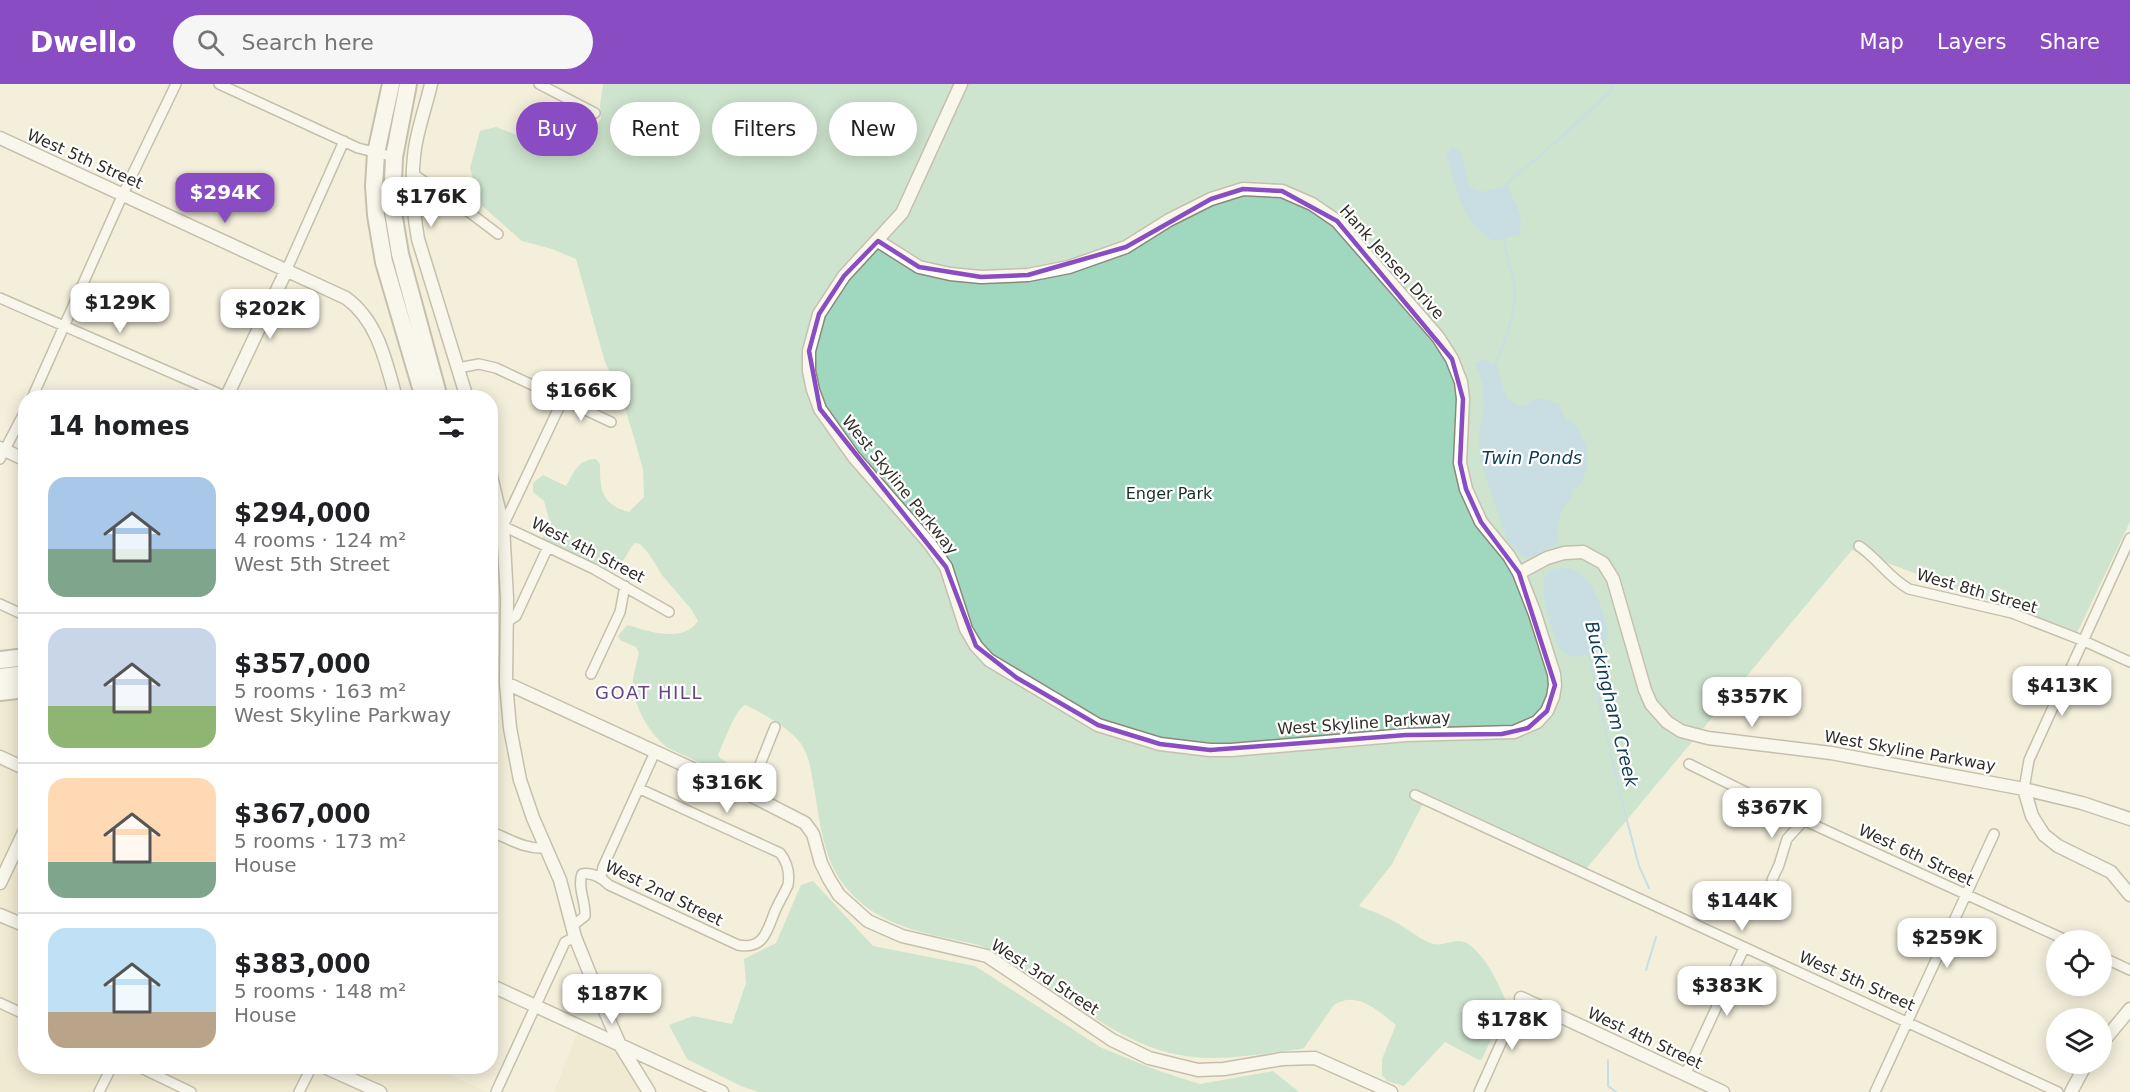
<!DOCTYPE html>
<html lang="en">
<head>
<meta charset="utf-8">
<style>
  :root { --surface:#fff; --page:#f6f6f6; --text:#202124; --muted:#757577; --line:#e0e0e0; --accent:#8a4cc2 }
  body { margin:0; font-family:"DejaVu Sans",sans-serif; background:var(--page); color:var(--text); height:100vh; display:flex; flex-direction:column; font-size:22px; white-space:nowrap }
  * { box-sizing:border-box; margin:0 }
  p { font-size:20px; color:var(--muted) }
  .icon { flex:none; width:33px; height:33px; fill:none; stroke:currentColor; stroke-width:2; stroke-linecap:round; stroke-linejoin:round }
  .map { position:relative; flex:1; overflow:hidden }
  .panel { position:absolute; left:18px; top:306px; width:480px; height:684px; display:flex; flex-direction:column; background:var(--surface); border-radius:24px; box-shadow:0 3px 15px #0003 }
  .panel>* { flex:none }
  .hud { position:absolute; left:516px; top:18px; width:570px; height:54px; display:flex; gap:12px }
  .controls { position:absolute; left:2046px; top:846px; display:grid; gap:12px }
  .controls a { display:grid; place-items:center; width:66px; height:66px; border-radius:50%; background:var(--surface); box-shadow:0 3px 15px #0003; font-size:30px }
  .price { position:absolute; translate:-50% -51px; padding:0 14px; border-radius:12px; background:#fff; color:#222; font-size:20px; line-height:39px; filter:drop-shadow(0 2px 3px #0008) }
  .price::after { content:''; position:absolute; left:50%; top:36px; width:18px; height:14px; margin-left:-9px; background:inherit; clip-path:polygon(0 0,100% 0,50% 100%) }
  .price.active { background:var(--accent); color:#fff }
  ul { padding:0; list-style:none }
  li { display:flex; align-items:center; gap:18px; height:150px; padding:0 30px }
  li+li { border-top:2px solid var(--line) }
  li span { display:grid; place-items:center; flex:none; width:168px; height:120px; border-radius:18px; color:#555 }
  li>.icon { margin-inline-start:auto }
  span .icon { width:72px; height:72px; fill:#fffc; stroke-width:1 }
  li b { font-size:26px }
  h2 { display:flex; justify-content:space-between; align-items:center; height:72px; padding:0 30px; font-size:26px }
  .tag { padding:0 21px; border-radius:27px; background:var(--surface); box-shadow:0 3px 15px #0003; font-size:21px; line-height:54px }
  .tag.active { background:var(--accent); color:#fff }
  header { display:flex; align-items:center; gap:36px; box-sizing:border-box; height:84px; padding:0 30px; background:var(--accent); color:#fff }
  header strong { font-size:28px }
  nav { display:flex; gap:33px; margin-inline-start:auto; font-size:21px }
  .search { width:420px; height:54px; background:var(--page); display:flex; align-items:center; gap:15px; box-sizing:border-box; padding:0 21px; border-radius:33px; color:var(--muted); font-size:22px }
  .map>svg:first-child { display:block }
  .built { fill:#ebe4c8 }
  .green { fill:#9fd8be }
  .water { fill:#93cbee }
  .lines { fill:none; stroke-linecap:round; stroke-linejoin:round }
  .stream { stroke:#93cbee; stroke-width:2 }
  .street-casing { stroke:#8d8876; stroke-width:12 }
  .secondary-casing { stroke:#8d8876; stroke-width:15 }
  .highway-casing { stroke:#8d8876; stroke-width:20 }
  .street { stroke:#fff; stroke-width:9 }
  .secondary { stroke:#fff; stroke-width:12 }
  .highway { stroke:#fff; stroke-width:16 }
  .marked { fill:none; stroke:#8a4cc2; stroke-width:4.5; stroke-linejoin:round }
  .labels { text-anchor:middle; dominant-baseline:central; stroke-width:4.5; stroke-linejoin:round; paint-order:stroke }
  .street-label { font-size:16px; fill:#2f2d25; stroke:#fff }
  .park-label { font-size:16px; fill:#143125; stroke:#fff }
  .water-label { font-size:18px; font-style:italic; fill:#0f3c54; stroke:#fff }
  .neighbourhood-label { font-size:18px; letter-spacing:1.5px; fill:#634682; stroke:#fff }
</style>
</head>
<body>
<header>
<strong>Dwello</strong>
<div class="search"><svg class="icon" aria-label="search" viewBox="0 0 24 24"><circle cx="10" cy="10" r="6"/><path d="M15 15l6 6"/></svg>Search here</div>
<nav><a>Map</a><a>Layers</a><a>Share</a></nav>
</header>
<div class="map">
<svg width="2130" height="1008" viewBox="0 0 2130 1008">
  <rect width="100%" height="100%" fill="#f4efdb"/>
  <path class="built" d="M0 592 25 603 26 982 450 983 448 990 487 1008H0Z
    M580 942 620 961 651 1008H554Z"/>
  <path class="green" d="M603 0H2130V438L2077 549 1852 466 1586 785 1428 710 1392 780 1359 822C1372 827 1385 832 1397 839 1407 844 1417 853 1428 858 1440 864 1448 857 1459 857 1480 858 1501 903 1507 921L1482 975 1479 976 1445 958 1404 1002 1387 997 1382 991V975L1396 941C1378 927 1357 906 1334 921L1304 964 1301 965C1258 970 1213 980 1170 969 1115 955 1068 915 1021 885 1009 878 998 869 986 864 975 859 962 858 951 855 908 846 868 835 841 797 822 770 819 731 813 698 811 686 809 674 803 663 795 647 761 628 745 621 734 627 724 659 718 671L720 674 746 692 750 698 748 701 668 664C651 652 634 623 633 602 632 592 637 579 639 569L636 563 620 556 618 552 627 541C649 547 682 560 698 537L691 525 662 491 649 470 640 460 635 459 632 462 616 489 542 455 550 439 544 417 533 408V399L543 391 566 402C574 389 578 375 596 375L600 380C600 406 601 420 629 428L644 413 643 385 635 357 621 311 605 278 576 175 552 165 522 157 479 119 470 84 480 47 496 43 538 59 563 65 590 50 601 35 600 21Z
    M813 797 873 862 975 882 1102 964 1159 987 1200 1000 1273 987 1299 1008H759L741 1002 687 975 669 941 693 932 732 940 746 899 744 875 776 859 801 801Z"/>
  <path class="water" d="M1453 63 1461 68C1465 80 1466 92 1470 104L1481 108 1508 102C1515 122 1525 130 1519 151L1493 157C1460 135 1457 106 1446 71Z
    M1484 275 1496 282 1507 315 1523 323 1539 314 1558 319 1566 335 1578 343 1586 362 1587 384 1581 400 1573 404C1572 417 1569 415 1563 425 1558 434 1557 449 1559 459L1533 473H1523L1508 458 1480 376 1479 352 1484 323 1482 298 1475 280Z
    M1567 484C1584 489 1591 499 1598 515 1603 528 1610 542 1607 556 1602 572 1570 579 1560 565 1556 560 1544 520 1544 512 1543 506 1544 499 1544 493L1552 485Z"/>
  <g class="lines">
    <path class="stream" d="M1506 103 1507 99 1549 64 1609 9 1614 0
      M1495 281C1504 259 1519 223 1514 199 1511 184 1505 170 1504 153
      M1588 569 1619 706 1639 782 1649 804
      M1646 886 1656 853
      M1608 976V1002L1616 1008"/>
    <defs>
      <path id="street" d="M219 0 358 64 394 73
        M539 0 595 29
        M413 90 461 122 498 150
        M287 185 344 57
        M0 214 229 314
        M458 284 479 280 496 284 611 338
        M32 314 123 110 176 0
        M563 315 503 442 594 485 669 528
        M0 375 26 325
        M1859 462C1878 475 1889 494 1909 505L2012 529 2084 557 2130 578
        M0 520 26 532
        M507 538 516 532 548 463
        M591 590 620 528 625 502
        M1689 680 1790 730 2066 856
        M2024 705 2029 676 2130 454
        M1415 711 2058 1008
        M758 715 755 693 775 643
        M490 747C509 755 526 766 547 764
        M601 793 603 783 655 668
        M1772 796 1779 781 1787 755 1804 736
        M571 843 585 832C586 818 577 803 582 790 593 788 601 793 609 801L738 861C764 866 767 847 775 827 779 818 784 810 788 801 790 789 788 779 780 769L640 705
        M2102 873 2130 886
        M0 919 26 931
        M137 982 191 1008
        M1685 991 1744 864
        M99 1008 112 982
        M299 1008 312 982
        M496 1008 565 858 575 853
        M1479 1008 1521 914
        M1875 1008 1994 750"/>
      <path id="secondary" d="M431 0C426 23 416 48 414 72 411 100 413 127 418 155L467 314
        M0 54 346 214C378 237 386 278 396 314
        M878 157 919 183 950 190 981 193 1028 191 1069 183 1126 163 1169 136 1211 115 1243 105 1282 107 1312 120 1337 137 1438 253 1452 275 1461 298 1463 315 1460 379 1466 405 1481 438 1509 472 1519 489 1535 530 1554 590 1555 601 1553 613 1547 627 1537 638 1514 648 1406 651 1231 666H1210L1160 660 1098 641 989 576 976 562 966 545 946 483 930 460 854 373 820 325 813 306 809 287V267L819 230 844 192 902 129 961 0
        M226 314 287 185
        M0 364 26 376
        M490 388 503 442 507 514 506 599 510 644 520 696 533 734 560 796 575 853 604 925 620 961 649 1008
        M1519 489 1547 474 1564 469 1583 468 1603 479 1613 495 1645 606 1651 620 1667 638 1681 647 1708 654 1831 669 2024 705 2082 719 2130 735
        M506 599 758 715 805 739 813 750 821 779 829 795 839 811 868 837 902 852 987 872 1112 956 1149 974 1198 986 1224 985 1282 975 1315 974 1391 1008
        M0 673 26 685
        M2024 705 2032 732 2044 751 2058 762 2111 788 2130 811
        M0 799 26 744
        M0 831 26 842
        M490 901 722 1008
        M1521 914 1723 1008
        M2102 959 2130 925
        M322 982 380 1008
        M2071 1008 2086 980"/>
      <path id="highway" d="M391 0 376 69 374 102 376 131 384 178 424 314
        M408 0 394 73 392 122 400 170 439 314
        M0 576 26 573
        M0 593 26 590
        M0 608 26 605"/>
    </defs>
    <use href="#street" class="street-casing"/>
    <use href="#secondary" class="secondary-casing"/>
    <use href="#highway" class="highway-casing"/>
    <use href="#street" class="street"/>
    <use href="#secondary" class="secondary"/>
    <use href="#highway" class="highway"/>
  </g>
  <path d="M0 0H2130V1008H0ZM1243 105 1282 107 1337 137 1452 275 1463 315 1460 379 1466 405 1481 438 1519 489 1555 601 1547 627 1528 644 1502 650 1406 651 1210 666 1160 660 1098 641 1017 594 976 562 946 483 820 325 809 267 819 230 844 192 878 157 919 183 981 193 1028 191 1126 163 1211 115Z" fill="#f4efdb" fill-opacity=".55" fill-rule="evenodd"/>
  <path class="marked" d="M1243 105 1282 107 1337 137 1452 275 1463 315 1460 379 1466 405 1481 438 1519 489 1555 601 1547 627 1528 644 1502 650 1406 651 1210 666 1160 660 1098 641 1017 594 976 562 946 483 820 325 809 267 819 230 844 192 878 157 919 183 981 193 1028 191 1126 163 1211 115Z"/>
  <g class="labels">
    <g class="street-label">
      <text transform="translate(85 75) rotate(24)">West 5th Street</text>
      <text transform="translate(1392 178) rotate(48)">Hank Jensen Drive</text>
      <text transform="translate(900 401) rotate(51)">West Skyline Parkway</text>
      <text transform="translate(588 466) rotate(27)">West 4th Street</text>
      <text transform="translate(1977 507) rotate(16)">West 8th Street</text>
      <text transform="translate(1364 639) rotate(-4)">West Skyline Parkway</text>
      <text transform="translate(1910 667) rotate(10)">West Skyline Parkway</text>
      <text transform="translate(1916 771) rotate(25)">West 6th Street</text>
      <text transform="translate(664 809) rotate(26)">West 2nd Street</text>
      <text transform="translate(1045 893) rotate(33)">West 3rd Street</text>
      <text transform="translate(1857 897) rotate(24)">West 5th Street</text>
      <text transform="translate(1645 954) rotate(25)">West 4th Street</text>
    </g>
    <g class="park-label">
      <text x="1169" y="409">Enger Park</text>
    </g>
    <g class="water-label">
      <text x="1532" y="373">Twin Ponds</text>
      <text transform="translate(1612 620) rotate(76)">Buckingham Creek</text>
    </g>
    <g class="neighbourhood-label">
      <text x="649" y="608">GOAT HILL</text>
    </g>
  </g>
</svg>
<div class="controls">
<a><svg class="icon" aria-label="locate" viewBox="0 0 24 24"><circle cx="12" cy="12" r="6"/><path d="M12 2v4M12 18v4M2 12h4M18 12h4"/></svg></a>
<a><svg class="icon" aria-label="layers" viewBox="0 0 24 24"><path d="M12 4l9 5-9 5-9-5zM3 14l9 5 9-5"/></svg></a>
</div>
<b class="price active" style="left:225px;top:140px">$294K</b>
<b class="price" style="left:431px;top:144px">$176K</b>
<b class="price" style="left:120px;top:250px">$129K</b>
<b class="price" style="left:270px;top:256px">$202K</b>
<b class="price" style="left:581px;top:338px">$166K</b>
<b class="price" style="left:2062px;top:633px">$413K</b>
<b class="price" style="left:1752px;top:644px">$357K</b>
<b class="price" style="left:727px;top:730px">$316K</b>
<b class="price" style="left:1772px;top:755px">$367K</b>
<b class="price" style="left:1742px;top:848px">$144K</b>
<b class="price" style="left:1947px;top:885px">$259K</b>
<b class="price" style="left:1727px;top:933px">$383K</b>
<b class="price" style="left:612px;top:941px">$187K</b>
<b class="price" style="left:1512px;top:967px">$178K</b>
<div class="hud">
<a class="tag active">Buy</a>
<a class="tag">Rent</a>
<a class="tag">Filters</a>
<a class="tag">New</a>
</div>
<section class="panel">
<h2>14 homes<svg class="icon" aria-label="filters" viewBox="0 0 24 24"><path d="M4 7h16M4 17h16"/><circle cx="9" cy="7" r="2"/><circle cx="15" cy="17" r="2"/></svg></h2>
<ul>
<li><span style="background:linear-gradient(#a9c7e8 60%,#7fa58c 0)"><svg class="icon" aria-label="home" viewBox="0 0 24 24"><path d="M3 11l9-7 9 7M6 9v11h12V9"/></svg></span><div><b>$294,000</b><p>4 rooms · 124 m²</p><p>West 5th Street</p></div></li>
<li><span style="background:linear-gradient(#c9d6e8 65%,#8fb573 0)"><svg class="icon" aria-label="home" viewBox="0 0 24 24"><path d="M3 11l9-7 9 7M6 9v11h12V9"/></svg></span><div><b>$357,000</b><p>5 rooms · 163 m²</p><p>West Skyline Parkway</p></div></li>
<li><span style="background:linear-gradient(#ffd9b3 70%,#7fa58c 0)"><svg class="icon" aria-label="home" viewBox="0 0 24 24"><path d="M3 11l9-7 9 7M6 9v11h12V9"/></svg></span><div><b>$367,000</b><p>5 rooms · 173 m²</p><p>House</p></div></li>
<li><span style="background:linear-gradient(#bfe0f5 70%,#b9a48a 0)"><svg class="icon" aria-label="home" viewBox="0 0 24 24"><path d="M3 11l9-7 9 7M6 9v11h12V9"/></svg></span><div><b>$383,000</b><p>5 rooms · 148 m²</p><p>House</p></div></li>
</ul>
</section>
</div>
</body>
</html>
